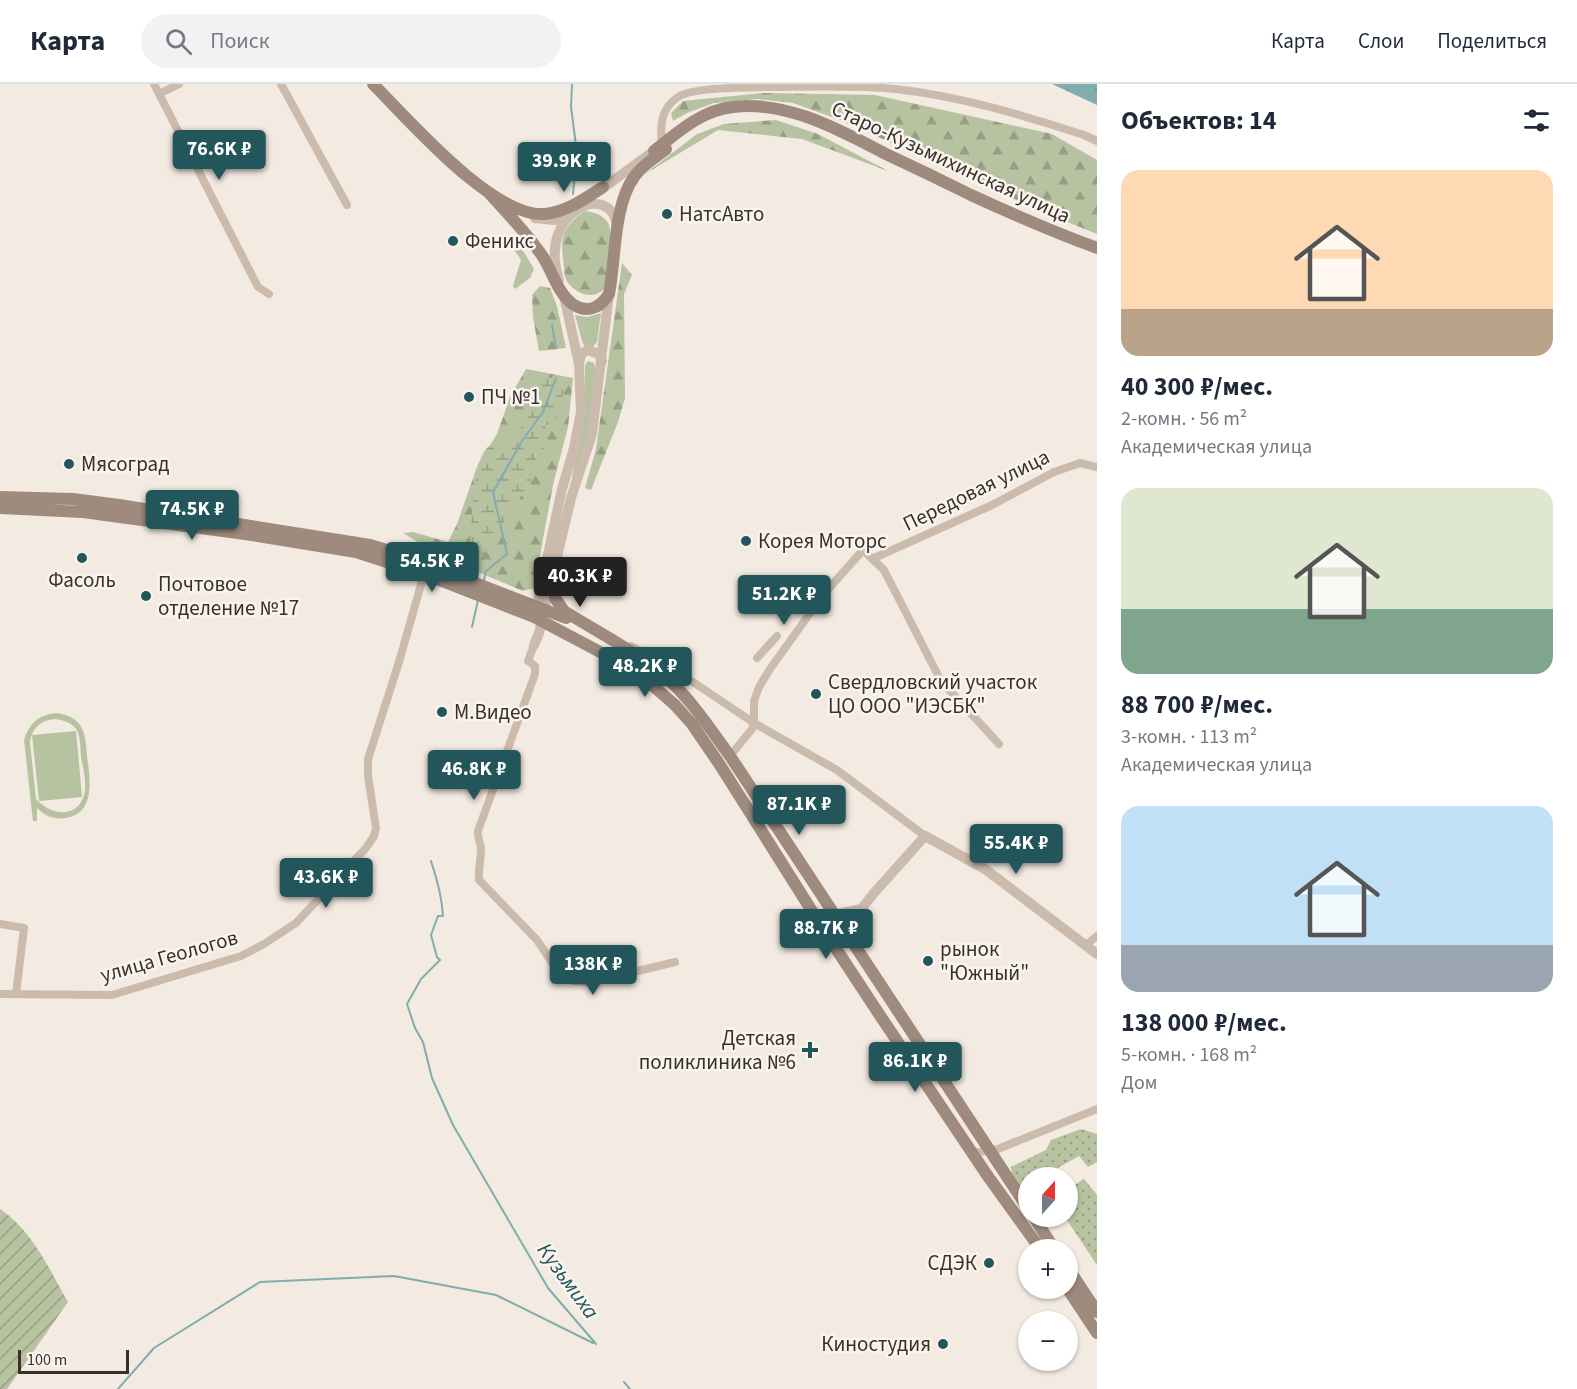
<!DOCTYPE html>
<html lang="ru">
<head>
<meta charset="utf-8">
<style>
  :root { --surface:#fff; --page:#f2f2f3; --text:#1f2937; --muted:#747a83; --line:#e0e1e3; --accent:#22565a }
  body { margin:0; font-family:"Source Sans 3",sans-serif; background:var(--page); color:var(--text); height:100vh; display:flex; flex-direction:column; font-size:22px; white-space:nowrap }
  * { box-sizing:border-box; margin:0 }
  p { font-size:20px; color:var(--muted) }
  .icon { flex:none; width:33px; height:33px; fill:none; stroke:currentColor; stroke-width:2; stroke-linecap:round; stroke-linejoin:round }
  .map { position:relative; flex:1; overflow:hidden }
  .side { display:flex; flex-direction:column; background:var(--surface); width:480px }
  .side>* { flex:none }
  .needle { width:39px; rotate:21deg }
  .controls { position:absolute; left:1018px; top:1083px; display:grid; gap:12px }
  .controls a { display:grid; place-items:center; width:60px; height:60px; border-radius:50%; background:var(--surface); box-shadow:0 2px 4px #0004; font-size:30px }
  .scale { position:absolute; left:18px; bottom:15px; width:111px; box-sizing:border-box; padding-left:6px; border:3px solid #3a302b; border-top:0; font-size:16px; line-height:21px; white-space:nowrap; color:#3a302b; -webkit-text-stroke:4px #faf4ee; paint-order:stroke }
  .price { position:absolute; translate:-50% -51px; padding:0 14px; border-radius:6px; background:var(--accent); color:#fff; font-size:20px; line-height:39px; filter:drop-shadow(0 2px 3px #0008) }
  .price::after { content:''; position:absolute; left:50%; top:36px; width:18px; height:14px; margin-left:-9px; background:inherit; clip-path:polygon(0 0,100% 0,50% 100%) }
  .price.selected { background:#222; color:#fff }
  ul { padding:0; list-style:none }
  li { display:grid; align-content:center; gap:12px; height:318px; padding:0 24px }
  li span { display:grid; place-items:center; height:186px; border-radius:18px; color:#555 }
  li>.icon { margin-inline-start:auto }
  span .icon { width:108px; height:108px; fill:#fffc; stroke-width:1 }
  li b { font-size:26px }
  h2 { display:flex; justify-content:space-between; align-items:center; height:72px; padding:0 24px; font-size:26px }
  header { display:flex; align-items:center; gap:36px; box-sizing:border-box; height:84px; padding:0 30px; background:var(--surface); border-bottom:2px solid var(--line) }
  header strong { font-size:28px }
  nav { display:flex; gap:33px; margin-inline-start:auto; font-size:21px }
  .search { width:420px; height:54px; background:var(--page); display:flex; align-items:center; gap:15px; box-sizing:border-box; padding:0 21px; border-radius:33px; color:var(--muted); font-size:22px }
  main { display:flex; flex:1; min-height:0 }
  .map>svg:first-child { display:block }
  .grass { fill:#b7c2a1; fill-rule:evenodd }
  .forest { fill:url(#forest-firs) }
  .wetland { fill:url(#wetland-marsh) }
  .park { fill:url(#park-dots) }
  .garden { fill:url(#garden-furrows) }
  .water { fill:url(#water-ripples) }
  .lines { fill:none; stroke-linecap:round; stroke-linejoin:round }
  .stream { stroke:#81adaf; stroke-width:2 }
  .minor { stroke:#cbbbad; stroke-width:8 }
  .tertiary { stroke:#cbbbad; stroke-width:10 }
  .secondary { stroke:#9f8a7e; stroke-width:12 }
  .poi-dot { fill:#22565a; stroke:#faf4ee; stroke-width:2 }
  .labels { text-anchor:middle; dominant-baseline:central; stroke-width:5; stroke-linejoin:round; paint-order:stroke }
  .street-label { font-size:21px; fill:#3a302b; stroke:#faf4ee }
  .poi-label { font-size:21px; fill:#3a302b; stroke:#faf4ee; text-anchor:start }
  .water-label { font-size:22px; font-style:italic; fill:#22565a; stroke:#faf4ee }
</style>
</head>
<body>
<header>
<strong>Карта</strong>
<div class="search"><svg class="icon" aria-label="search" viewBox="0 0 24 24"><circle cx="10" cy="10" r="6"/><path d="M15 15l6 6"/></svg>Поиск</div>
<nav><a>Карта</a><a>Слои</a><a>Поделиться</a></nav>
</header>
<main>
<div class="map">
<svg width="1097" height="1305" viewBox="0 0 1097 1305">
  <defs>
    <pattern id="forest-firs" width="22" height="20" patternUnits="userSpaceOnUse" patternTransform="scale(1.5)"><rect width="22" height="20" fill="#b7c2a1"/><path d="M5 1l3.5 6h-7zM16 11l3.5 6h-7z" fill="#969e83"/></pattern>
    <pattern id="wetland-marsh" width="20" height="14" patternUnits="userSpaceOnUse" patternTransform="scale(1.5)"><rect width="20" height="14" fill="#b7c2a1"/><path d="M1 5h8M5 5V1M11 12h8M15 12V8" fill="none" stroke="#969e83"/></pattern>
    <pattern id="park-dots" width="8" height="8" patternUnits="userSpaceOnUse" patternTransform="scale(1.5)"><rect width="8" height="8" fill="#b7c2a1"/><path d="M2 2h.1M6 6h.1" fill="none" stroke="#969e83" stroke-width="1.8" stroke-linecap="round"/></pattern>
    <pattern id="garden-furrows" width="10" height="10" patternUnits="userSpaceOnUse" patternTransform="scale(1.5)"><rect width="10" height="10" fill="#b7c2a1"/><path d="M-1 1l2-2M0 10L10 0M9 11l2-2" fill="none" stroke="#969e83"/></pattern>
    <pattern id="water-ripples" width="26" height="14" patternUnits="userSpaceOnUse" patternTransform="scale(1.5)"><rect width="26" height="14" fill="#81adaf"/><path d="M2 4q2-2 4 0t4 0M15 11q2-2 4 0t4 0" fill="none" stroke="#6b8d8f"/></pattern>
  </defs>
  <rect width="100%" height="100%" fill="#f3eae1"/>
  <path class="grass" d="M514 156 519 160 534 185 530 194 515 205 513 202 521 176 511 161Z
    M601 229 597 258 593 263H585L582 257 575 231 587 233Z
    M588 277 594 279C601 308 584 365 576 394L572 393 585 322V281Z
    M56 629C66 630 74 633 80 641 86 649 86 662 87 672 90 694 96 729 66 734 54 736 45 732 37 724V737H33L24 656C30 639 38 631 56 629ZM55 635C63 636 71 638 76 645 81 652 80 664 81 673 83 683 86 695 85 706 81 735 52 733 36 715L30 658C32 644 41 636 55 635Z
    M76 647 82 713 39 717 32 651Z"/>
  <path class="forest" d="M763 9 875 11 1052 50 1097 76V150L1045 129 843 37 793 19 757 15 714 19 687 29 673 37 671 29 683 17Z
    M776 36 818 50 888 87 802 55 718 46 645 90 697 50 724 40Z
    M585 127C594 128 605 131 609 141 613 152 606 190 605 204 595 216 578 211 569 200 565 196 564 189 564 183 560 156 561 142 585 127Z
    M622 179 632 191 624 210 625 314 618 338 591 406 585 404 596 365Z
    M540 202 550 204 557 222 566 264 539 267 533 233 532 211Z
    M526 285 573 294 568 343 553 401 534 504 523 507 444 474 403 449 413 448 448 458 457 440 478 380 497 350 510 313Z"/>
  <path class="wetland" d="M553 291 559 293 567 301 557 324 558 337 546 341 544 365 535 376 531 397 482 472 469 469C471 447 473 377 487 364 494 358 504 357 513 356L536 321 545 293 552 294Z"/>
  <path class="park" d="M1081 1045 1097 1050V1078L1088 1083 1079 1072 1042 1093 1029 1094V1101L1024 1104 1014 1100 1011 1083 1046 1066 1051 1056Z
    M1084 1095 1097 1111V1181L1065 1133 1068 1132V1105Z"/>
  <path class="garden" d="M0 1125C32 1146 49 1185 68 1218L7 1305H0Z"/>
  <path class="water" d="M1052 0H1097V21Z"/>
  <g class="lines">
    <path class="stream" d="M572 0 571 23 577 69 573 110
      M552 241 556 264
      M484 496 486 487 507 470 493 408 522 357 543 328 556 294
      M472 543 478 516
      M431 777C437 795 442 812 443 832H438L431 851 437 873 440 876 421 895 407 920 415 944 423 958 432 994 453 1041 548 1204 596 1260
      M624 1298 630 1305
      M118 1305 154 1264 260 1198 394 1192 496 1211 593 1259"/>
    <path class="minor" d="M154 0 258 203 269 210
      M281 0 347 121
      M159 10 179 0
      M662 62C660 43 660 25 678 13 693 3 743 4 763 3 807 3 851 1 895 5 960 12 1022 31 1084 51L1097 57
      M872 475 992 421 1054 388 1080 379 1097 383
      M534 561 528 577 535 582V590L478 747C477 754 481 759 481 766 481 776 478 785 479 796L537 856 559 889 574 897 592 898 675 878
      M631 562 675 586 754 639 837 686 925 752
      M757 574 777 552
      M730 672 752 645 754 639V617L759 603 770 585 823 511 863 466 884 486 941 597 999 660
      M0 840 24 844 16 910
      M1086 861 1097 852
      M0 910 112 911 241 872 264 860 296 839 366 764 374 752 376 744 368 692V675L399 578 424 490
      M973 1069 998 1065 1097 1025"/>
    <path class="tertiary" d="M599 107 654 67
      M535 134 554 136 569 130
      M559 196C536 125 613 95 617 144
      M579 280 581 270 588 266 599 270 602 277
      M535 531 562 405 574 364 581 328 579 280 564 212
      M534 561 539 549 571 414 592 350 609 210
      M834 831 861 825
      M829 854 844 847 874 809 925 752 985 785 1097 870"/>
    <path class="secondary" d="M373 0C409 36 493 134 545 130 567 128 586 114 603 103
      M654 67C678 48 702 26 733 23 788 16 841 47 888 71 916 84 943 97 971 111 1012 130 1054 148 1097 164
      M489 109C507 129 526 148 541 170 552 185 557 210 574 221 588 230 601 223 609 210 616 174 613 123 634 93 642 81 655 74 666 65
      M0 413 73 415 119 421 370 461 403 471 566 534
      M0 424 83 428 245 450 356 468 424 490 534 533 636 587 675 621 692 640 720 681 829 854 881 933 987 1091 1041 1166
      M552 495 555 514 564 527C599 549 638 568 669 596 693 618 711 646 730 672L1029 1126
      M1033 1132 1055 1166
      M1068 1184 1097 1228
      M1067 1204 1097 1249"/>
  </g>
  <g class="poi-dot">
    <circle cx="667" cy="130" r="6"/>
    <circle cx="453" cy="157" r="6"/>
    <circle cx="469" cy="313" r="6"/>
    <circle cx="69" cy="380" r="6"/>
    <circle cx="746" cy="457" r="6"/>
    <circle cx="82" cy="474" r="6"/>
    <circle cx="146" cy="512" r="6"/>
    <circle cx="816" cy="610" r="6"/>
    <circle cx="442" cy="628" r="6"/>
    <circle cx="928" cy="877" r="6"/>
    <path d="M807 957h6v6h6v6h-6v6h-6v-6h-6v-6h6z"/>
    <circle cx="989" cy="1179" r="6"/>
    <circle cx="943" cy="1260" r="6"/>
  </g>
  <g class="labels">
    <g class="street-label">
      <text transform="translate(951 78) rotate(25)">Старо-Кузьмихинская улица</text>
      <text transform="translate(976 406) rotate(-26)">Передовая улица</text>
      <text transform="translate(169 872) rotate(-16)">улица Геологов</text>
    </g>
    <g class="poi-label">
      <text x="679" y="130">НатсАвто</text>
      <text x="465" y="157">Феникс</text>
      <text x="481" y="313">ПЧ №1</text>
      <text x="81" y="380">Мясоград</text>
      <text x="758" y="457">Корея Моторс</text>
      <text x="82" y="496" text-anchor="middle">Фасоль</text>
      <text x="158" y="500">Почтовое<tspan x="158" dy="24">отделение №17</tspan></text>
      <text x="828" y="598">Свердловский участок<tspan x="828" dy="24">ЦО ООО "ИЭСБК"</tspan></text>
      <text x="454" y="628">М.Видео</text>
      <text x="940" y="865">рынок<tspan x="940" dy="24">"Южный"</tspan></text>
      <text x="796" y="954" text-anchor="end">Детская<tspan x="796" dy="24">поликлиника №6</tspan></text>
      <text x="977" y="1179" text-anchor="end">СДЭК</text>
      <text x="931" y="1260" text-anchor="end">Киностудия</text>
    </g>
    <g class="water-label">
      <text transform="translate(568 1197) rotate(54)">Кузьмиха</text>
    </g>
  </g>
</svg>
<div class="controls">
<a><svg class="needle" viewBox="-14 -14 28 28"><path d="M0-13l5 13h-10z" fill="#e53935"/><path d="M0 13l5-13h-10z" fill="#747a83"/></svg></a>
<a>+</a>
<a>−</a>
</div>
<div class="scale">100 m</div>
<b class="price" style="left:219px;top:97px">76.6K ₽</b>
<b class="price" style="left:564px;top:109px">39.9K ₽</b>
<b class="price" style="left:192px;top:457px">74.5K ₽</b>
<b class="price" style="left:432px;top:509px">54.5K ₽</b>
<b class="price selected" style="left:580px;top:524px">40.3K ₽</b>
<b class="price" style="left:784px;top:542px">51.2K ₽</b>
<b class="price" style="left:645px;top:614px">48.2K ₽</b>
<b class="price" style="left:474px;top:717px">46.8K ₽</b>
<b class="price" style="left:799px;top:752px">87.1K ₽</b>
<b class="price" style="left:1016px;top:791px">55.4K ₽</b>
<b class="price" style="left:326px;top:825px">43.6K ₽</b>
<b class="price" style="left:826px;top:876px">88.7K ₽</b>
<b class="price" style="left:593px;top:912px">138K ₽</b>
<b class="price" style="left:915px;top:1009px">86.1K ₽</b>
</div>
<section class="side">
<h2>Объектов: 14<svg class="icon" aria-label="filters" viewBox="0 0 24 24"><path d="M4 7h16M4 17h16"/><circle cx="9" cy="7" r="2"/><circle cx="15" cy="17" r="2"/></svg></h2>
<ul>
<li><span style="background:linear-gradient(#ffd9b3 75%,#b9a48a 0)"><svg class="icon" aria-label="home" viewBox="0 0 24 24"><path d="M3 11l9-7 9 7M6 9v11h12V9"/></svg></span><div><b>40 300 ₽/мес.</b><p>2-комн. · 56 m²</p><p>Академическая улица</p></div></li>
<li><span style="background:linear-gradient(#dfe7d0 65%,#7fa58c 0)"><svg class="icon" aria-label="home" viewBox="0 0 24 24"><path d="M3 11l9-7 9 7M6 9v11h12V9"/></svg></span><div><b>88 700 ₽/мес.</b><p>3-комн. · 113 m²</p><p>Академическая улица</p></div></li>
<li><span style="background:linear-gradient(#bfe0f5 75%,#9aa5b1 0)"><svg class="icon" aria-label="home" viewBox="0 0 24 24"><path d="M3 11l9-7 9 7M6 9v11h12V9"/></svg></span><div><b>138 000 ₽/мес.</b><p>5-комн. · 168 m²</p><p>Дом</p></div></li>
</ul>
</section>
</main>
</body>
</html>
